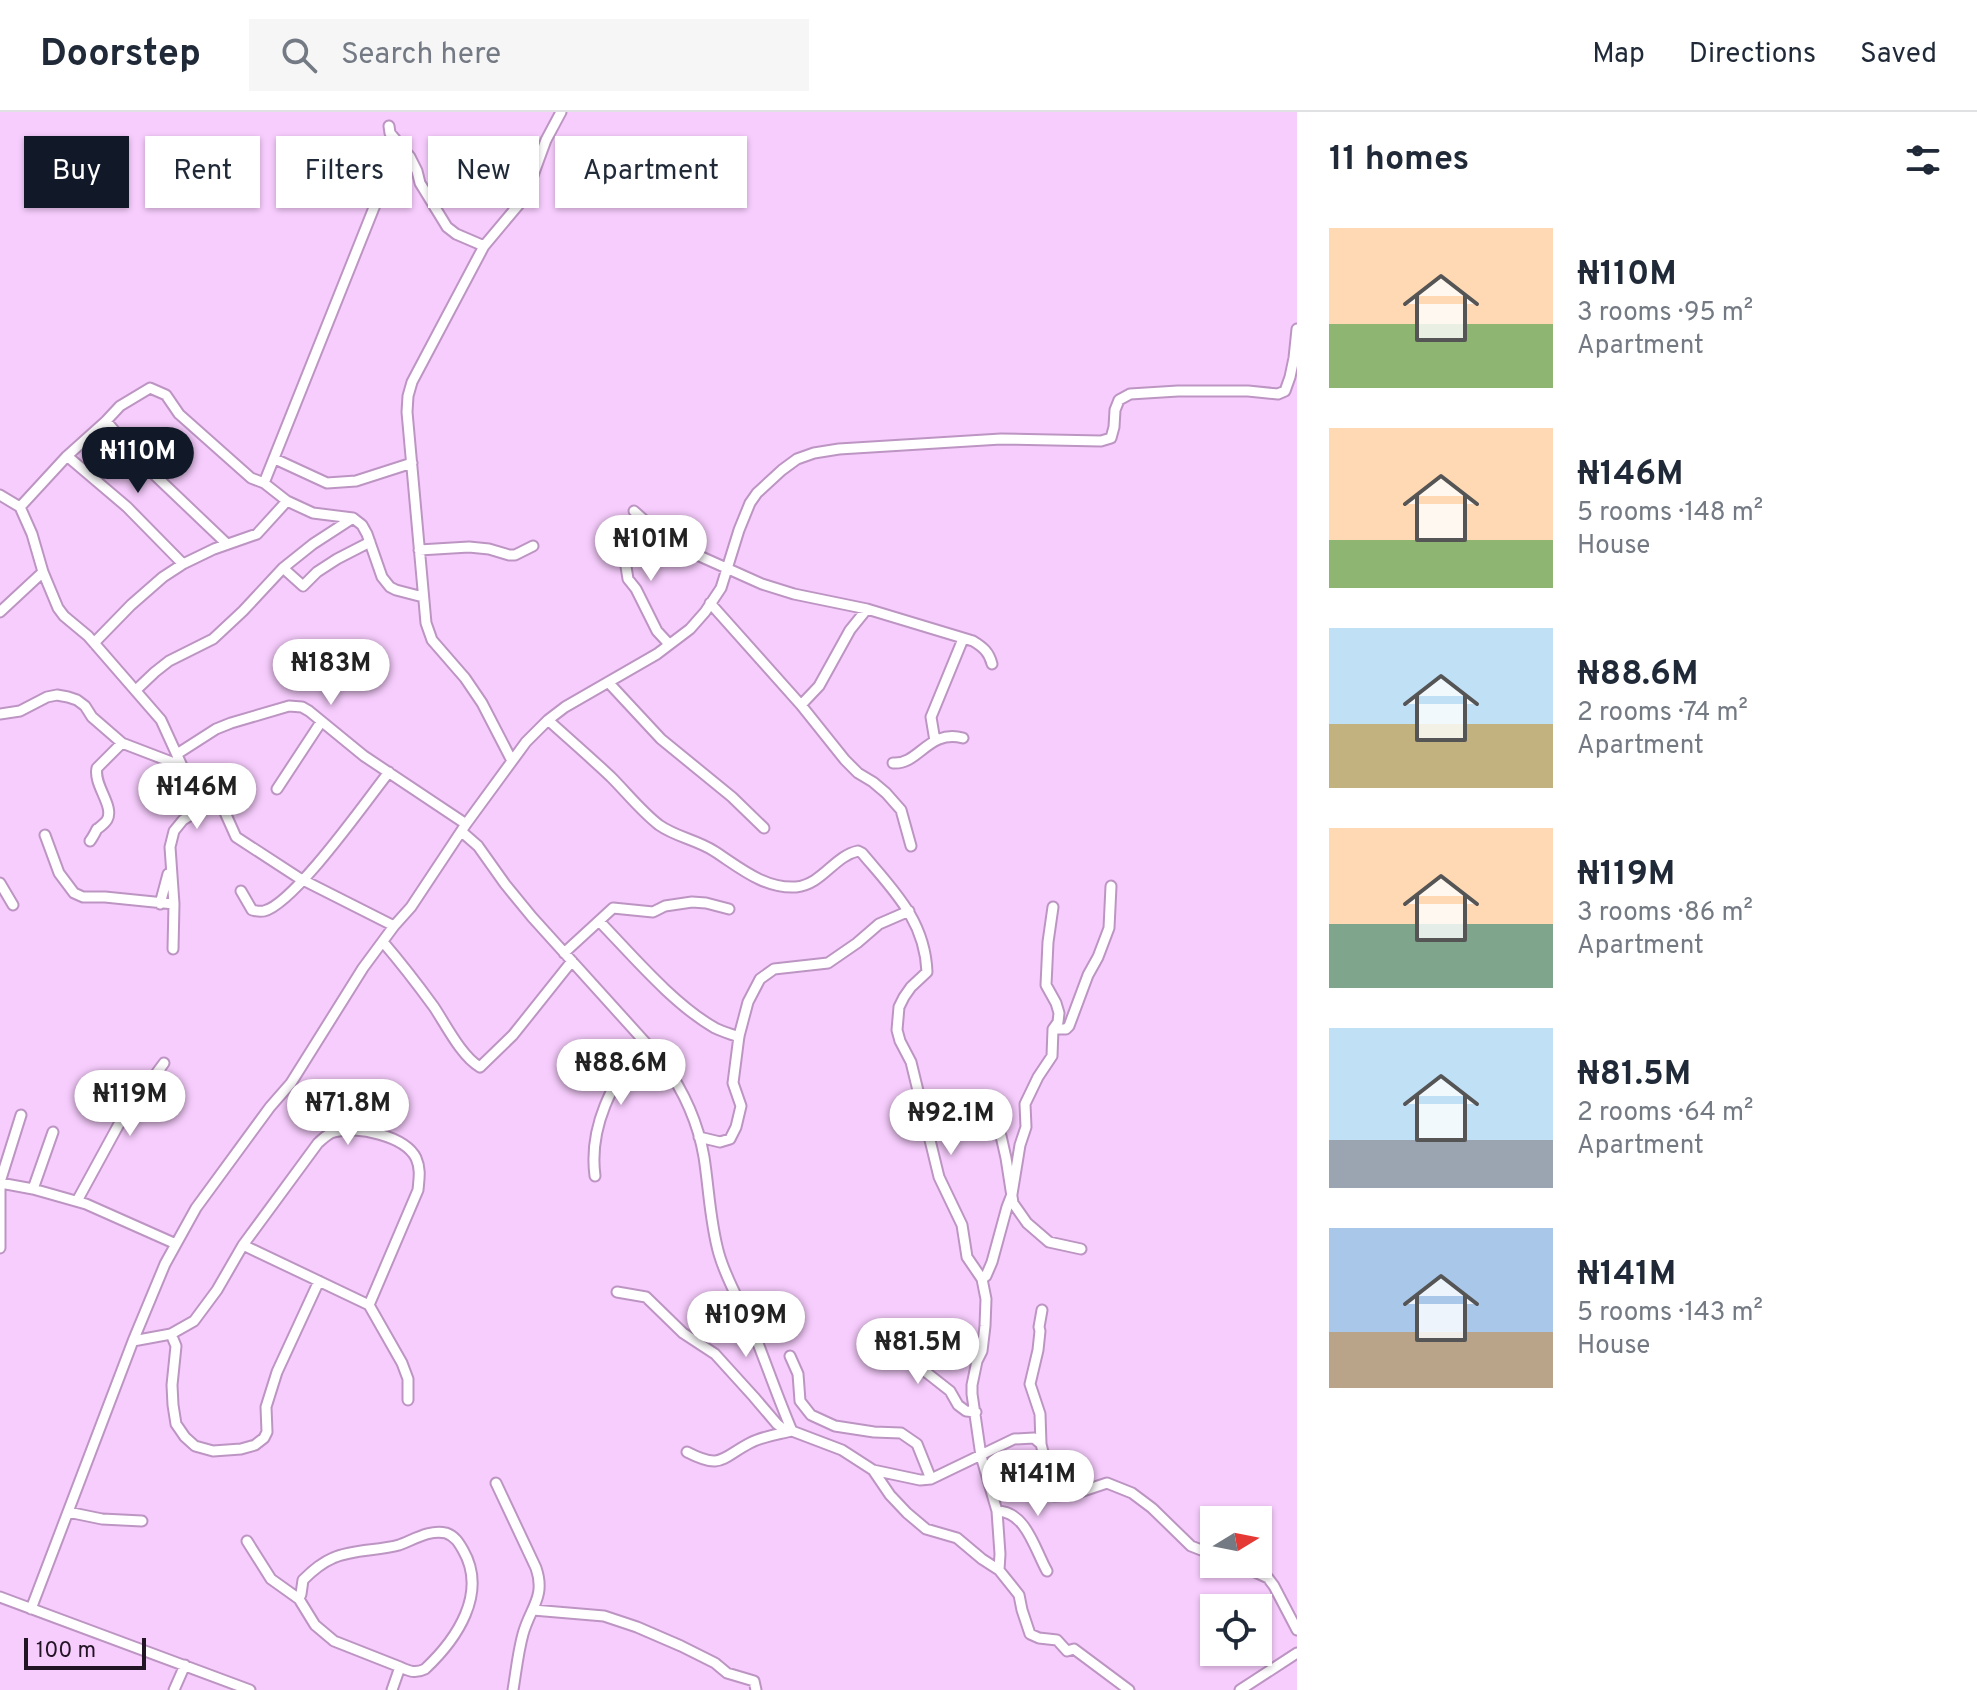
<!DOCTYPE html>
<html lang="en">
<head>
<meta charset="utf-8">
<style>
  :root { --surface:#fff; --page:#f6f6f7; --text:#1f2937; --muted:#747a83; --line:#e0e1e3; --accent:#111827 }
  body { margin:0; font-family:Overpass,sans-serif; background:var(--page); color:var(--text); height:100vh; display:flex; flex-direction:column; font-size:30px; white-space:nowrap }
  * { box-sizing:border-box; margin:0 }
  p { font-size:26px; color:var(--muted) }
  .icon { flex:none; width:44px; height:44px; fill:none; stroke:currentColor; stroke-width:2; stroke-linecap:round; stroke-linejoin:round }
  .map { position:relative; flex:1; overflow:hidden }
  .panel { display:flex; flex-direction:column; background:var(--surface); width:680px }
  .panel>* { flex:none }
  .hud { position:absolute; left:24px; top:24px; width:760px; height:72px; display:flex; gap:16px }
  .needle { width:52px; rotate:80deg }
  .fabs { position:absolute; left:1200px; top:1394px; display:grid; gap:16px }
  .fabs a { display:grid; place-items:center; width:72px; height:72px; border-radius:0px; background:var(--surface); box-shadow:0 2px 6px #0004; font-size:40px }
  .scale { position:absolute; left:24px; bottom:20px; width:122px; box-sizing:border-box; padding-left:8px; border:4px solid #231425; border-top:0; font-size:22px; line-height:28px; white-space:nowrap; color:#231425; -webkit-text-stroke:6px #f7cdfd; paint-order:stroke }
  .price { position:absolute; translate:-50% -68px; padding:0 18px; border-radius:28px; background:#fff; color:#222; font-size:26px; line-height:52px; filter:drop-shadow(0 2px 4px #0008) }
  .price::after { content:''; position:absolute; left:50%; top:48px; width:24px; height:18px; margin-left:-12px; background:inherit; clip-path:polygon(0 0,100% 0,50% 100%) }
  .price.on { background:var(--accent); color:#fff }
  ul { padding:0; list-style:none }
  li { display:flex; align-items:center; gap:24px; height:200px; padding:0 32px }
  li span { display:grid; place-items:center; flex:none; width:224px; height:160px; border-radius:0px; color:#555 }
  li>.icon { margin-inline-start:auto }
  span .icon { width:96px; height:96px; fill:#fffc; stroke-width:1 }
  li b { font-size:34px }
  h2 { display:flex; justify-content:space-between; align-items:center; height:96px; padding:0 32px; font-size:34px }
  .tag { padding:0 28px; border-radius:0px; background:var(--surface); box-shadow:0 2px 6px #0004; font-size:28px; line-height:72px }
  .tag.on { background:var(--accent); color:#fff }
  header { display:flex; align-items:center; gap:48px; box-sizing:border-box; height:112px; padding:0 40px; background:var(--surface); border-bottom:2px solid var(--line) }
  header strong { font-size:38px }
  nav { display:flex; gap:44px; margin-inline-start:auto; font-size:28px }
  .search { width:560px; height:72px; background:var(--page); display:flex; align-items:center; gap:20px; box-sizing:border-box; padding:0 28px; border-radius:0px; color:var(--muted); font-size:30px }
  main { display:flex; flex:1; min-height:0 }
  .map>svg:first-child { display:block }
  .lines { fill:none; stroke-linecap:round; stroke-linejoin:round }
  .minor-casing { stroke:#bd95c3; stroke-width:13 }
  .minor { stroke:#fff; stroke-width:9 }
</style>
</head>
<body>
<header>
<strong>Doorstep</strong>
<div class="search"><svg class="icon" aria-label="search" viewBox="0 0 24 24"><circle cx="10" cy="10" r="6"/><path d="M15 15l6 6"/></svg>Search here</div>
<nav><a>Map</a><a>Directions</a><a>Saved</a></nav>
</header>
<main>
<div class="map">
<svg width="1297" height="1578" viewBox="0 0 1297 1578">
  <rect width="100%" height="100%" fill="#f7cdfd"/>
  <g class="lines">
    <defs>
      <path id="minor" d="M389 14 390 21 410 45 417 59 420 71 447 115 456 122 484 134
        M106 309 140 349 227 432
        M67 344 127 395 183 452
        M275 347 327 371 356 369 412 351
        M264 371 399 33
        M0 383 20 395 32 422 43 460 58 496 64 504 88 524 161 608 182 654 190 667 223 696 236 725 299 766 394 814
        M20 395 67 344 106 309 120 294 150 276 166 283 179 302 251 366 264 371 287 389 313 401 353 406 362 413 367 422 382 465 390 475 396 478 423 485
        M634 399 654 417 686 438 762 472 794 482 867 497 973 529C983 535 989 540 992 552
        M620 417 628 467 636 477 657 519 669 532
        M419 438 469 435 489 437 509 443H515L533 434
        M283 456 303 474 317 460 337 447 370 430
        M710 491 801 593 845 648 858 661 873 670 886 681 901 698 911 734
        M0 500 43 460
        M94 531 131 493 163 465 183 452 214 437 257 422 287 389
        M608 570 661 627 732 685 764 716
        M136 578 155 560 169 549 213 527 243 499 283 456 313 432 353 406
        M801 593 819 574 850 518 867 497
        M0 602 20 599 47 585 57 583 68 585 77 588 85 594 92 605 122 631 182 654
        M548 608C569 627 591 646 611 665 627 681 641 699 659 713 676 725 697 728 714 739 739 755 764 777 796 775 823 772 834 744 858 739L862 741C893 778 925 808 927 860L911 875 904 885 899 895 897 918 900 929 911 950 939 1065 962 1113 967 1145 982 1167 986 1187 985 1214 982 1239 977 1249 972 1273V1282L981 1344 997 1399 1000 1442 999 1458
        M935 629 931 605 963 527
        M177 642 216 617 231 611 289 594 302 595 309 599 364 644 466 712
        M512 649 482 591 465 566 432 528 426 511 407 300 408 284 412 270 484 134 520 91 531 69 546 28 561 0
        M893 651C919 653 928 617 963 626
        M277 677 321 610
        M462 720 478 734 505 772 532 805 663 950C683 978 698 1010 704 1045 709 1077 710 1111 719 1142 727 1170 743 1195 754 1221 767 1254 778 1286 792 1319L842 1338 873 1358 920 1368 931 1367 1014 1327 1034 1326 1041 1332 1054 1384 1071 1383 1107 1371 1132 1381 1152 1396 1191 1434 1214 1443
        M45 723 59 761 74 781 83 785H105L174 792
        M90 729C93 725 95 721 97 717 98 717 107 709 107 708 115 694 93 673 97 656L122 631
        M0 771 13 793
        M241 779 252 798C257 799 259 800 264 799 294 792 367 688 389 660
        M160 792 168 762
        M599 809C632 843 673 892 715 916 723 920 731 922 739 925
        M383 830C401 851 418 873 434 895 446 913 462 945 480 955L513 923 572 849
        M173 837 174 792 170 735 174 719 183 708 215 688
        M564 841 613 796 653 800 665 794 692 790 706 791 729 797
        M1053 917H1066L1069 914 1088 863 1098 845 1109 816 1111 774
        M1001 1024 1006 1046 1013 1091 1027 1111 1049 1130 1081 1137
        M699 1025 720 1030 730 1027 736 1015 741 994 733 971 739 924 748 890 760 867 774 857 828 851 857 831 879 812 909 799
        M595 1064C588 1011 615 970 642 927
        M0 1070 21 1003
        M0 1071 33 1077 86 1092 176 1132
        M0 1075V1136
        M33 1077 53 1020
        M77 1089 119 1012 164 951
        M243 1133 369 1193
        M982 1167 986 1164 992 1150 1007 1095 1012 1082 1020 1033 1026 1015 1025 992 1038 965 1052 944 1053 917 1058 910 1059 901 1056 891 1046 873 1048 830 1053 795
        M617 1180 646 1185 683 1221 715 1242 754 1285 777 1312 787 1320 792 1319
        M171 1222 176 1234 172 1273 173 1293 176 1312 185 1325 195 1334 213 1339 241 1337 255 1333 264 1326 267 1320 266 1295 277 1260 319 1169
        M870 1224 889 1247 911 1251 922 1257 950 1279 958 1293 966 1299 976 1300
        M133 1229 171 1222 194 1209 217 1178 243 1133 318 1031C323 1027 328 1021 334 1020 356 1013 405 1024 416 1046 421 1057 419 1067 418 1078L369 1193 402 1251 408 1267V1288
        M790 1244 798 1262 800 1289 811 1303 835 1314 874 1320 901 1321 917 1332 931 1367
        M1041 1332 1040 1302 1030 1272 1038 1238 1040 1219 1039 1215 1042 1198
        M687 1340C722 1358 721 1346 750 1331 761 1325 774 1323 787 1320
        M873 1358 890 1383 907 1401 926 1417 957 1426 982 1447 999 1458 1019 1483 1022 1498 1030 1522 1039 1526 1057 1528 1067 1539 1074 1537 1129 1578
        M496 1371 536 1456C546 1485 530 1496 523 1522 518 1540 516 1560 513 1578
        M997 1399C1026 1399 1035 1438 1047 1459
        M68 1400 102 1407 142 1409
        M247 1429 271 1467 299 1487 315 1513 334 1529 400 1555 392 1578
        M1238 1452 1268 1466 1274 1474 1297 1518
        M0 1485 250 1578
        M299 1487 301 1482 303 1468C312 1459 321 1451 333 1446 353 1437 378 1439 399 1433 413 1428 430 1417 446 1421 455 1424 459 1431 463 1438 488 1481 457 1527 425 1557 415 1562 409 1559 400 1555
        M31 1497 133 1229 165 1152 196 1096 270 995 291 971 363 856 394 814 411 795 466 712 526 630 548 608 565 595 657 542 690 517 705 500 721 476 739 418 750 391 757 381 782 358 797 347 814 341 839 337 1001 327 1101 329 1111 326 1114 315 1115 298 1119 288 1130 282 1178 279H1248L1278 282 1285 279 1290 265 1294 246 1297 217
        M533 1498 604 1504 637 1515 681 1534 715 1551 727 1561 754 1569 756 1578
        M174 1578 185 1553
        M1240 1578 1297 1541"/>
    </defs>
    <use href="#minor" class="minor-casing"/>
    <use href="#minor" class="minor"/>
  </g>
</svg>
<div class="fabs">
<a><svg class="needle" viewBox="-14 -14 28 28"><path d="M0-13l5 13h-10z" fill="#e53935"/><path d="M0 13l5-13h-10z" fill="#747a83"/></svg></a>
<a><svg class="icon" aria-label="locate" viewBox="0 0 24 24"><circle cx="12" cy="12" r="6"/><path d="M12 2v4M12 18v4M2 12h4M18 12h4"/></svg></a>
</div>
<div class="scale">100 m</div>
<b class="price on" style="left:138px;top:383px">₦110M</b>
<b class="price" style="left:651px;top:471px">₦101M</b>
<b class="price" style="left:331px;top:595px">₦183M</b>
<b class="price" style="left:197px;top:719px">₦146M</b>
<b class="price" style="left:621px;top:995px">₦88.6M</b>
<b class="price" style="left:130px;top:1026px">₦119M</b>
<b class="price" style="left:348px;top:1035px">₦71.8M</b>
<b class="price" style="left:951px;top:1045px">₦92.1M</b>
<b class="price" style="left:746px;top:1247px">₦109M</b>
<b class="price" style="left:918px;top:1274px">₦81.5M</b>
<b class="price" style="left:1038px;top:1406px">₦141M</b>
<div class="hud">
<a class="tag on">Buy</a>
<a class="tag">Rent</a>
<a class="tag">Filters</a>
<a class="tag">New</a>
<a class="tag">Apartment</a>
</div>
</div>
<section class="panel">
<h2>11 homes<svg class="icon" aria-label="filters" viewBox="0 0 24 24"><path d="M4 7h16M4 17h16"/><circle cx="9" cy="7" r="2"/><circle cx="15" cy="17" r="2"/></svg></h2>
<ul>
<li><span style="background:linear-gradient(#ffd9b3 60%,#8fb573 0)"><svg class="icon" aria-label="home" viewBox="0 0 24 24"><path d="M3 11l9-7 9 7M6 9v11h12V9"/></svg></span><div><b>₦110M</b><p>3 rooms · 95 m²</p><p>Apartment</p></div></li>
<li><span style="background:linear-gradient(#ffd9b3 70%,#8fb573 0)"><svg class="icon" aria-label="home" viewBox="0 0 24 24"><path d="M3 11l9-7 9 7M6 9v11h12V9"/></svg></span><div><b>₦146M</b><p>5 rooms · 148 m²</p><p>House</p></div></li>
<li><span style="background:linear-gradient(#bfe0f5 60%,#c2b280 0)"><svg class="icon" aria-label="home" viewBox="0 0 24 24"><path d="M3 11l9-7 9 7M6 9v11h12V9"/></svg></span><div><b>₦88.6M</b><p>2 rooms · 74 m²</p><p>Apartment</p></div></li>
<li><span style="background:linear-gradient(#ffd9b3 60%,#7fa58c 0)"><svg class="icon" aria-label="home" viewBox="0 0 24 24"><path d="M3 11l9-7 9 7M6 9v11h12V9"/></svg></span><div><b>₦119M</b><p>3 rooms · 86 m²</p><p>Apartment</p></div></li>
<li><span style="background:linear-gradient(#bfe0f5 70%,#9aa5b1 0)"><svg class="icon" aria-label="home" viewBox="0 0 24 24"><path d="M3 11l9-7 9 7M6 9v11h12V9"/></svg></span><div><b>₦81.5M</b><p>2 rooms · 64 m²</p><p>Apartment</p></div></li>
<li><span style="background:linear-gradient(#a9c7e8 65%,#b9a48a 0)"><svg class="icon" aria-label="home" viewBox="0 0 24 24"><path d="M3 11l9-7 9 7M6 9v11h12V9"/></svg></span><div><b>₦141M</b><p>5 rooms · 143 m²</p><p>House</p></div></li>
</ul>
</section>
</main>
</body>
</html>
